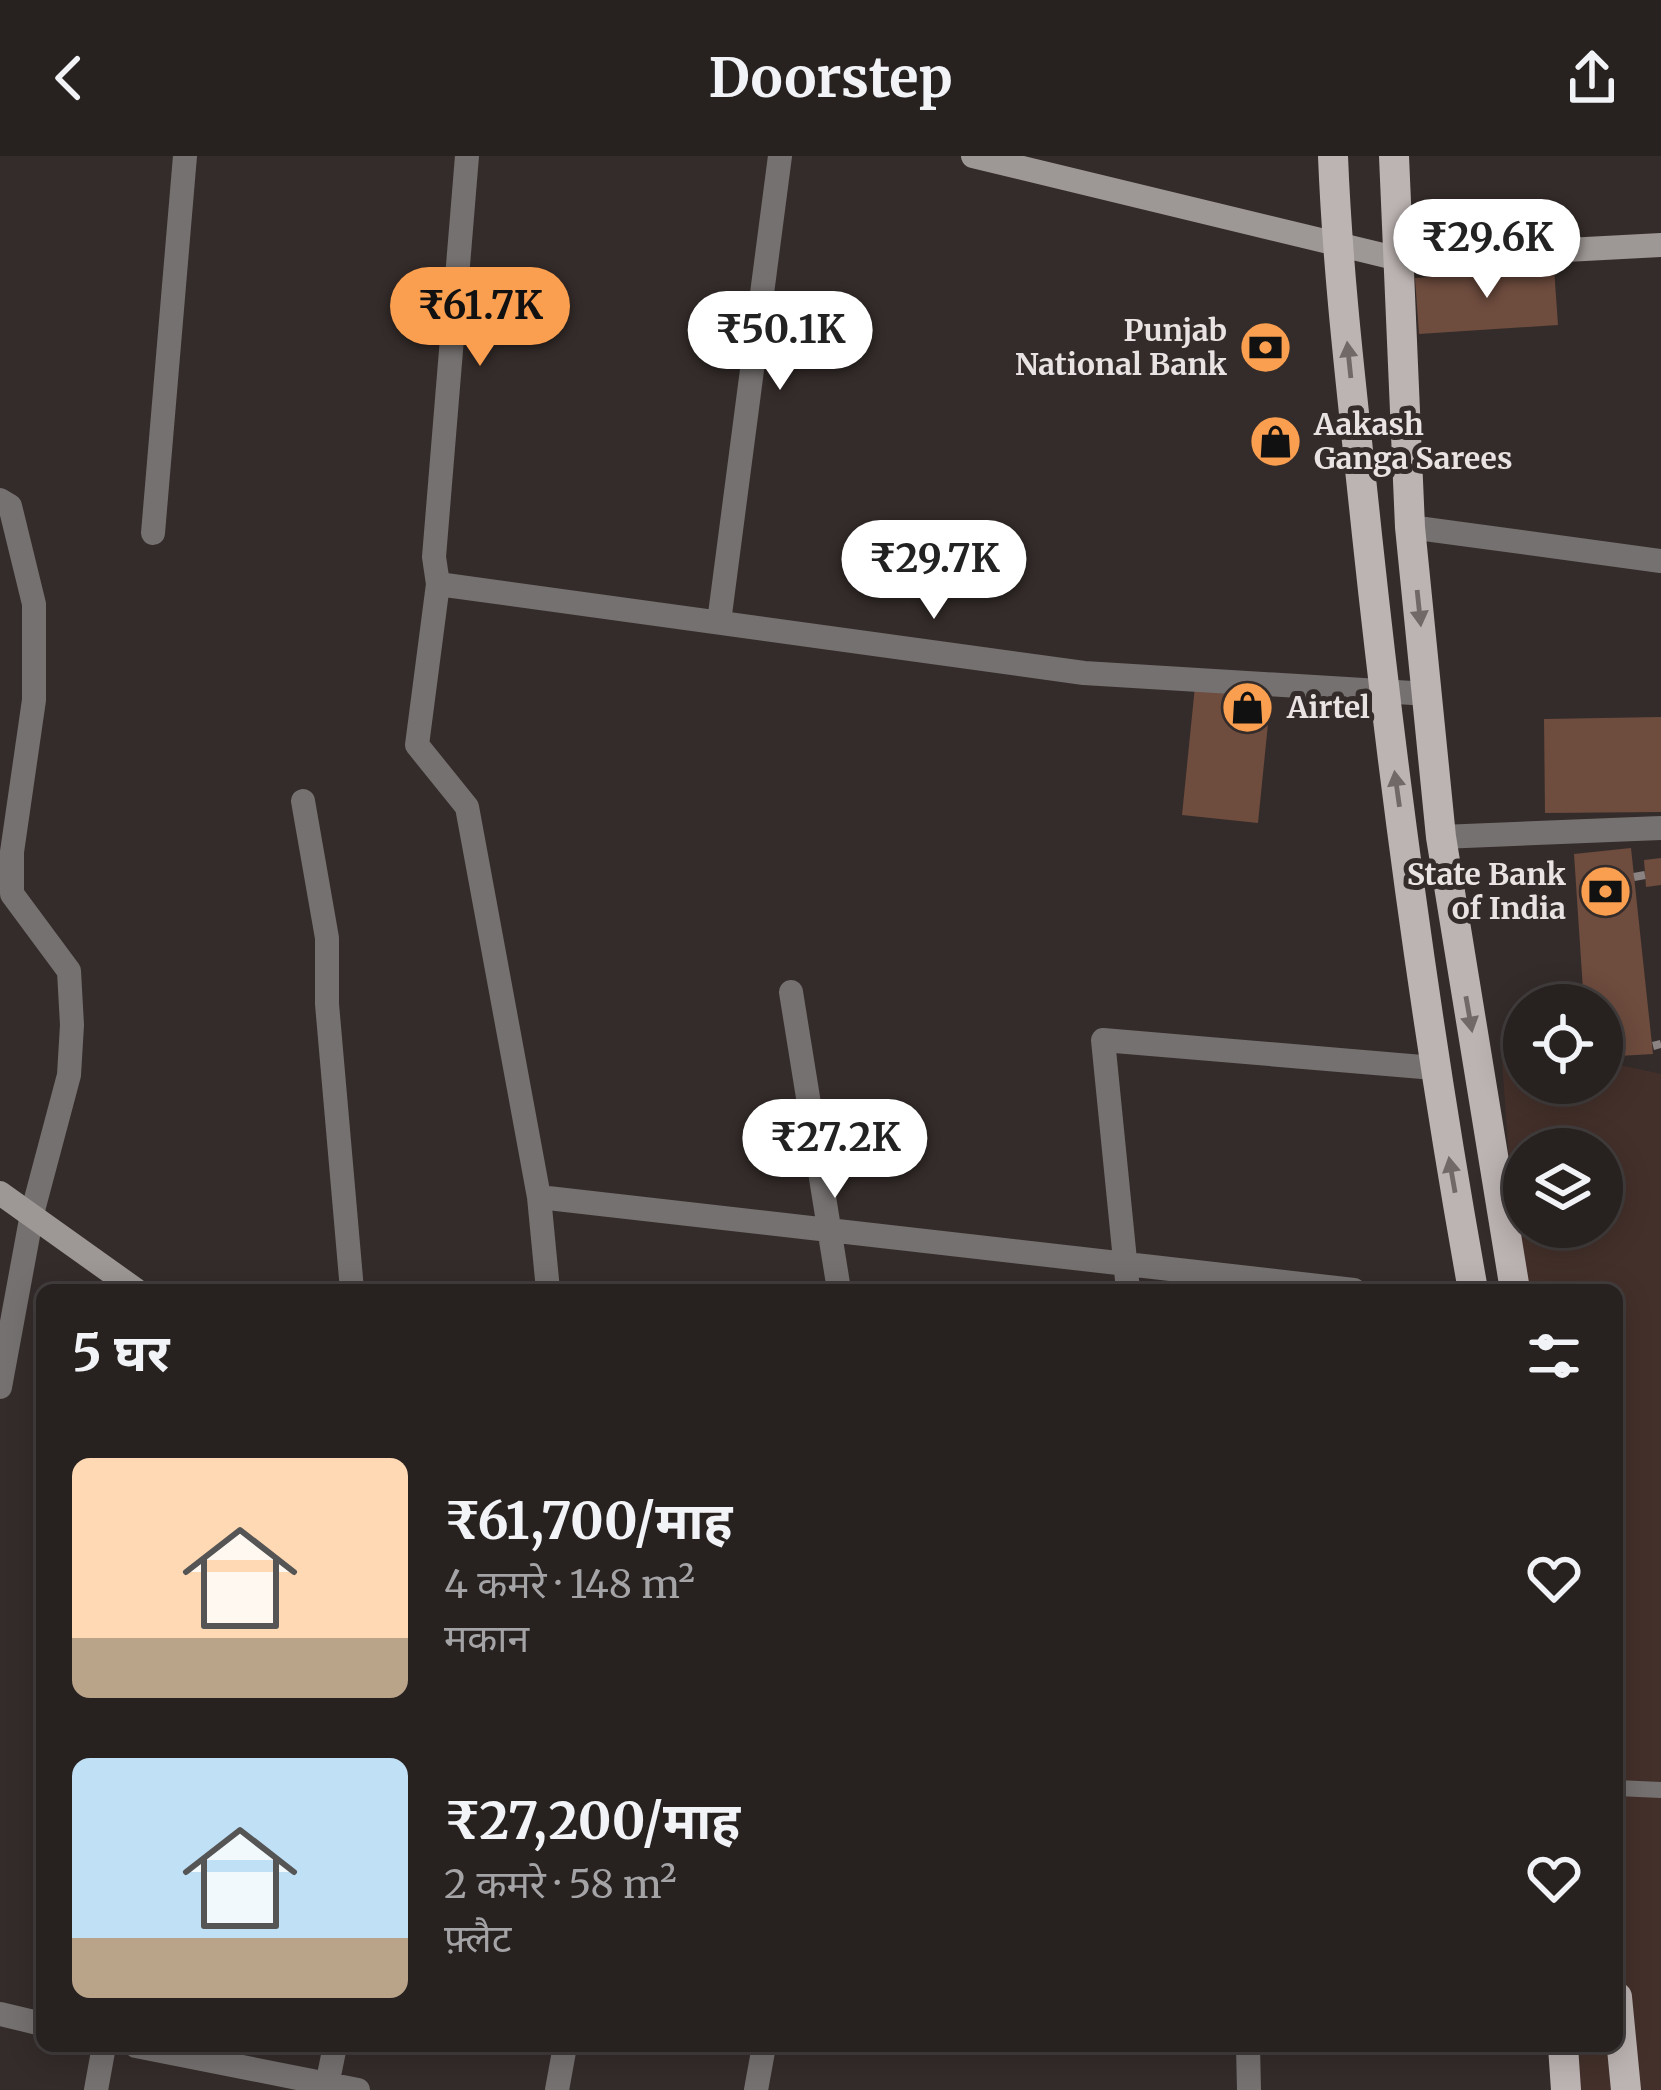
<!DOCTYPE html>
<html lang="hi">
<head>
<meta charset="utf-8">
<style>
  :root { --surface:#272120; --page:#332e2d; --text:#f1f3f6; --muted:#a4a3a5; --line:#433e3e; --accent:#fa9f4f }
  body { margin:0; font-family:Merriweather,"Noto Sans Devanagari",serif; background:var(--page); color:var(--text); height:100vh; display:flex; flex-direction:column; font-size:45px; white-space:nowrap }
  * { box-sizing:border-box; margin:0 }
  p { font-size:39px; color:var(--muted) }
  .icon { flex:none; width:66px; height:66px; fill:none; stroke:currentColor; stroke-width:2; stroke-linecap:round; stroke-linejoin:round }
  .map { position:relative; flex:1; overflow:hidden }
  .sheet { position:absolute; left:36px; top:1128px; width:1587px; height:768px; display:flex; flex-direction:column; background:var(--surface); border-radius:18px; box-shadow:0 6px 30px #0003,0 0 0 3px var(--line) }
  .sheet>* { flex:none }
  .tools { position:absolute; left:1503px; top:828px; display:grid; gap:24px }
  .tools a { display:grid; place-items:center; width:120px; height:120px; border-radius:50%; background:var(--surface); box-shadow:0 6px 30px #0003,0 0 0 3px var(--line); font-size:60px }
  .price { position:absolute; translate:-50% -102px; padding:0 27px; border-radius:42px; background:#fff; color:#222; font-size:39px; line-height:78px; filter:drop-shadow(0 3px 6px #0008) }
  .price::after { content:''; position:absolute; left:50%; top:72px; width:36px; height:27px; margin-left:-18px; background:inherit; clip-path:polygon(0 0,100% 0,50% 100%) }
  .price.selected { background:var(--accent); color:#111 }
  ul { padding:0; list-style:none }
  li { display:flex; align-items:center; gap:36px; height:300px; padding:0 36px }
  li span { display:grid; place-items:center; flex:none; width:336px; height:240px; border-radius:18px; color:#555 }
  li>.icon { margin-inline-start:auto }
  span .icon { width:144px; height:144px; fill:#fffc; stroke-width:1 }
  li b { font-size:51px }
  h2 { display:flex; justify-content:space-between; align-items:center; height:144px; padding:0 36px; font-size:51px }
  header { display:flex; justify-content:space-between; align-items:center; height:156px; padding:0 36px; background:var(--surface); font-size:54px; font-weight:700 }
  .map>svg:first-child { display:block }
  .education { fill:#44302b; fill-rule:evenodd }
  .building { fill:#6e4c3e }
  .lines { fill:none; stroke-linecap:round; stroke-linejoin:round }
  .path { stroke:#8a8382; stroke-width:8; stroke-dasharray:12 6; stroke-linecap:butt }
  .lane { stroke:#757170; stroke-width:16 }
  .street { stroke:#757170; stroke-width:24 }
  .secondary { stroke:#9d9795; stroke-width:24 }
  .primary { stroke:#bcb4b2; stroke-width:30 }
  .oneway { fill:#716967 }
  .labels { text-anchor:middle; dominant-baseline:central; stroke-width:10; stroke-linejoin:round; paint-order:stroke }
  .poi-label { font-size:30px; font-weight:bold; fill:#e9e4e3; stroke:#342c2a; text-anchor:end }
</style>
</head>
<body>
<header><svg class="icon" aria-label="back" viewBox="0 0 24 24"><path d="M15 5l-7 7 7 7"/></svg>Doorstep<svg class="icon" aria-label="share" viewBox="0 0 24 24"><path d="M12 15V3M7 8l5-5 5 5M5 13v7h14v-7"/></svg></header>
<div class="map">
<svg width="1661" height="1934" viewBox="0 0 1661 1934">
  <rect width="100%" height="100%" fill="#342c2a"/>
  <path class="education" d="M1501 889 1524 894V927H1602V905L1661 918V1934H1577L1574 1890H1617V1134H1518ZM1524 993H1602V1071H1524Z"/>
  <path class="building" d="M1554 112 1558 169 1419 178 1415 122Z
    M1195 530 1271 538 1258 667 1182 659Z
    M1661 561V656L1545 657 1544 563Z
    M1631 692 1653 898 1602 901V849H1584L1574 698Z
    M1661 702V729L1646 731 1644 704Z"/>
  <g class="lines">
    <path class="path" d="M1634 721 1645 719
      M1653 890 1661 888"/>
    <path class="lane" d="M1617 1632 1661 1634"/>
    <path class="street" d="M467 0 434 401 438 428 417 589 467 651 539 1041 548 1134
      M0 344 10 350 34 448V544L12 696V738L69 815 72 869 69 919 32 1058 0 1231
      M1410 371 1661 405
      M153 377 185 0
      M438 428 1084 517 1429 538
      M719 466 780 0
      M303 645 327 782V848L352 1134
      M1441 681 1661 672
      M791 836 839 1134
      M539 1041 1354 1134
      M1128 1134 1103 884 1434 912
      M0 1858 42 1868
      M136 1890 358 1934
      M1248 1890 1249 1934
      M96 1934 104 1890
      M326 1934 335 1890
      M557 1934 565 1890
      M756 1934 764 1890"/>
    <path class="secondary" d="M973 0 1399 103 1661 89
      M0 1037 136 1134"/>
    <path class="primary" d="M1333 0C1338 127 1354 253 1367 379 1394 632 1428 884 1473 1134
      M1394 0 1410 371 1441 681 1515 1134
      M1617 1841 1626 1934
      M1563 1890 1566 1934"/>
  </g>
  <defs><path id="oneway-solid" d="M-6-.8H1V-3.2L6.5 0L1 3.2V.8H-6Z" transform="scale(3)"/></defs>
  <g class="oneway">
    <use href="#oneway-solid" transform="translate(1349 204) rotate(-96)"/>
    <use href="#oneway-solid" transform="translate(1419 452) rotate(84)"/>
    <use href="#oneway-solid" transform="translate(1397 633) rotate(-98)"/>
    <use href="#oneway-solid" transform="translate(1469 858) rotate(80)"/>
    <use href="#oneway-solid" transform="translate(1452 1019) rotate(-100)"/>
  </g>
  <defs>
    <symbol id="bank-disc" viewBox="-11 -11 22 22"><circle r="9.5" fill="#fa9f4f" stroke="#342c2a"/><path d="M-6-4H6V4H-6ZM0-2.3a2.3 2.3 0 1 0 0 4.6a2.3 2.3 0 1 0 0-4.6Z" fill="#111"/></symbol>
    <symbol id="shop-disc" viewBox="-11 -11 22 22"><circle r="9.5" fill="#fa9f4f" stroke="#342c2a"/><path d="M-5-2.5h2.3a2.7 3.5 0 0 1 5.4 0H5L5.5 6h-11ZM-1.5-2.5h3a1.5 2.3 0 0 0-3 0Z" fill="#111"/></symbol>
  </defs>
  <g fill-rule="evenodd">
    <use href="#bank-disc" x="1236" y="162" width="59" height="59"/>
    <use href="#shop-disc" x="1246" y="256" width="59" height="59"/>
    <use href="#shop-disc" x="1218" y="522" width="59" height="59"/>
    <use href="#bank-disc" x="1576" y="706" width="59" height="59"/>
  </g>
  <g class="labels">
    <g class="poi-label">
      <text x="1227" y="174">Punjab<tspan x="1227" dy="34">National Bank</tspan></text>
      <text x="1314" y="268" text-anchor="start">Aakash<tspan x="1314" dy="34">Ganga Sarees</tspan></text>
      <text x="1287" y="551" text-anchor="start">Airtel</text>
      <text x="1566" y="718">State Bank<tspan x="1566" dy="34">of India</tspan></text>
    </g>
  </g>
</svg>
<div class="tools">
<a><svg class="icon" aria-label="locate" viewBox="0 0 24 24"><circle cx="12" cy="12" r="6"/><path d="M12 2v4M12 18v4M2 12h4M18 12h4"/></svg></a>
<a><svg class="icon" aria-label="layers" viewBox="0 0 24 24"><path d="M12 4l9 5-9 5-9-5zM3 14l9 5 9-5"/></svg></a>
</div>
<b class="price" style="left:1487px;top:145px">₹29.6K</b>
<b class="price selected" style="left:480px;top:213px">₹61.7K</b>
<b class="price" style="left:780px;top:237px">₹50.1K</b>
<b class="price" style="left:934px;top:466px">₹29.7K</b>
<b class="price" style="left:835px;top:1045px">₹27.2K</b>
<section class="sheet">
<h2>5 घर<svg class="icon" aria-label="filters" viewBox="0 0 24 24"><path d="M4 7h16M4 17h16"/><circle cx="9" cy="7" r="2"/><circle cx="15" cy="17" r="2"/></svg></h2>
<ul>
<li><span style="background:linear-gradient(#ffd9b3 75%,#b9a48a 0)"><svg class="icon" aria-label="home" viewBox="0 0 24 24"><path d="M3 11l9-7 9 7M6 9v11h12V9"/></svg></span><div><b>₹61,700/माह</b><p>4 कमरे · 148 m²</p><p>मकान</p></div><svg class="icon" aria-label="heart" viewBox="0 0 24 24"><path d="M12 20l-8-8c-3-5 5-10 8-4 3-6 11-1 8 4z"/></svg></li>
<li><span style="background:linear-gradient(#bfe0f5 75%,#b9a48a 0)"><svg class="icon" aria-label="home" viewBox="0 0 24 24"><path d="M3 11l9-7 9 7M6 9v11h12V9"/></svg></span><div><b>₹27,200/माह</b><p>2 कमरे · 58 m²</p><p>फ़्लैट</p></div><svg class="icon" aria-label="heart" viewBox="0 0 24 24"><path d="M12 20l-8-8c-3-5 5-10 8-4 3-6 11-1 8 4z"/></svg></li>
</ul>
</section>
</div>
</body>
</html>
